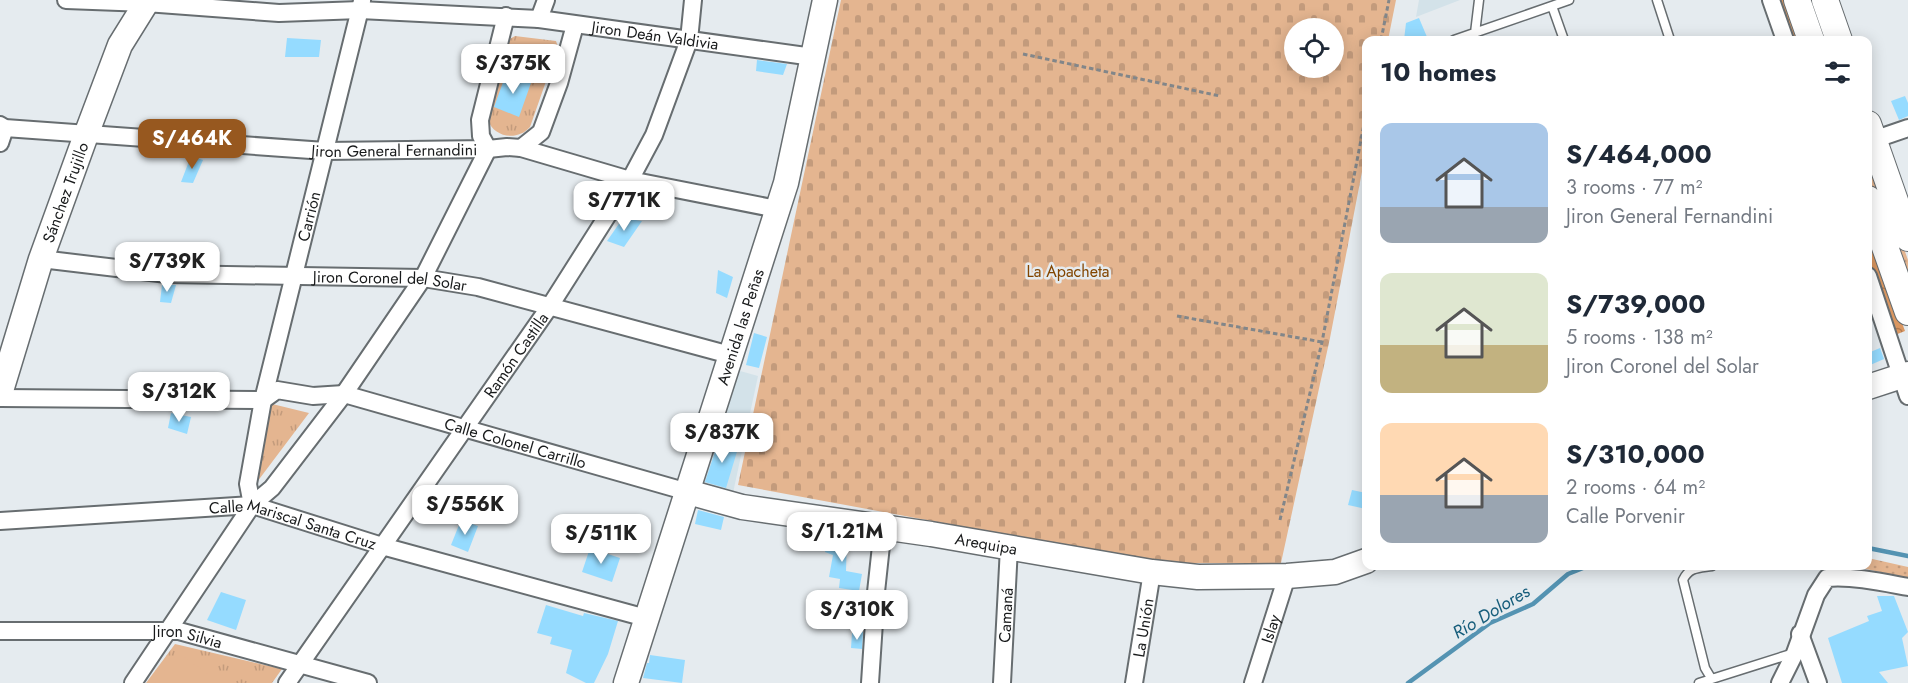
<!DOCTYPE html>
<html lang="en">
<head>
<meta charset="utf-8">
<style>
  :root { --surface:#fff; --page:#f2f2f3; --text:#1f2937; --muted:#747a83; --accent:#97581f }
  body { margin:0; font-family:Jost,sans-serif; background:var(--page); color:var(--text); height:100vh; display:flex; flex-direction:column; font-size:22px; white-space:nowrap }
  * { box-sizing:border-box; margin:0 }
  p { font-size:20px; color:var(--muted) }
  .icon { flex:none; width:33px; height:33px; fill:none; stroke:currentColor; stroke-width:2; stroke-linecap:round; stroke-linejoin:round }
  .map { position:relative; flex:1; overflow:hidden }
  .details { position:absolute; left:1362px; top:36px; width:510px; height:534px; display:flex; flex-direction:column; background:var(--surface); border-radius:12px; box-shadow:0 3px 15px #0003 }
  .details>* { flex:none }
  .controls { position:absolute; left:1284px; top:18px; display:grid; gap:12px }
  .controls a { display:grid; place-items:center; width:60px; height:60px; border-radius:50%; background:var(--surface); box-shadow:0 3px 15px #0003; font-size:30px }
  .price { position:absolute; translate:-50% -51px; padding:0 14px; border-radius:12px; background:#fff; color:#222; font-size:20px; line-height:39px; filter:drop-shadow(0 2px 3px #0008) }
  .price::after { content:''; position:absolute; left:50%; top:36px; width:18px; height:14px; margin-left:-9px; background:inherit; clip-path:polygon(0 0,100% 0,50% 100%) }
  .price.selected { background:var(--accent); color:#fff }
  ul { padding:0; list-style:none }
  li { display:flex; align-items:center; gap:18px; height:150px; padding:0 18px }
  li span { display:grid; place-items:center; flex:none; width:168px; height:120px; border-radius:12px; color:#555 }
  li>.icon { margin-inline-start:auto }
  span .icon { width:72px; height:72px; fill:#fffc; stroke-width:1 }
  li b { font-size:26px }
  h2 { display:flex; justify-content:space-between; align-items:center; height:72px; padding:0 18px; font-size:26px }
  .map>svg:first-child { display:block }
  .built { fill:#d3e2e9 }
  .grass { fill:url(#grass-dots) }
  .forest { fill:url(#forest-crowns) }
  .cemetery { fill:url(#cemetery-stones); fill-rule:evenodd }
  .park { fill:url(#park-tufts) }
  .garden { fill:#e4b590 }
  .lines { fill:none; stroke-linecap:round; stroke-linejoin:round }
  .stream { stroke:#5493b2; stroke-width:4.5 }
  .building { fill:#95dbff }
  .lane-casing { stroke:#676d70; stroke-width:11 }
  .street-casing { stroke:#676d70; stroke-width:20 }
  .secondary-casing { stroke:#676d70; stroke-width:27 }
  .primary-casing { stroke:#676d70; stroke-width:28 }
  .path { stroke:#828689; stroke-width:3; stroke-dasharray:4.5 3; stroke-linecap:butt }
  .lane { stroke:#fff; stroke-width:8 }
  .street { stroke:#fff; stroke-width:16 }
  .secondary { stroke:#fff; stroke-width:24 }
  .primary { stroke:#fff; stroke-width:26 }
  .labels { text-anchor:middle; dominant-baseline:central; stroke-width:5; stroke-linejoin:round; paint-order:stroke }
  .street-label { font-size:16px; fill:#181a1b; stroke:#e5ebef }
  .park-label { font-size:16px; fill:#824500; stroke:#e5ebef }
  .water-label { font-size:18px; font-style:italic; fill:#165d7b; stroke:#e5ebef }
</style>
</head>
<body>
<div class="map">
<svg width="1908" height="683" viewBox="0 0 1908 683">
  <defs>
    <pattern id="grass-dots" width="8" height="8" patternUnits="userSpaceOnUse" patternTransform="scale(1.5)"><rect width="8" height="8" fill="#e4b590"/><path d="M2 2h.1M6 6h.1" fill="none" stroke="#c39b7c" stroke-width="1.8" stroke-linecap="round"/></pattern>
    <pattern id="forest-crowns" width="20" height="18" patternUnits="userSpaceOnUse" patternTransform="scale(1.5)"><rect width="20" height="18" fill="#da9761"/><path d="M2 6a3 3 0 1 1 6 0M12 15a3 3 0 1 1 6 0" fill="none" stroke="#b07a4f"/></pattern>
    <pattern id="cemetery-stones" width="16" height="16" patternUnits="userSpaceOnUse" patternTransform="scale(1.5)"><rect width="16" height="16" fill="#e4b590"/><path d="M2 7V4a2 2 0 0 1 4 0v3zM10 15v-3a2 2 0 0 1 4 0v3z" fill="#c39b7c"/></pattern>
    <pattern id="park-tufts" width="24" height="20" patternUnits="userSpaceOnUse" patternTransform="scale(1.5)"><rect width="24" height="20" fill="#e4b590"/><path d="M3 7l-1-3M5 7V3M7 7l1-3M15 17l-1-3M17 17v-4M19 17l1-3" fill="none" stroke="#c39b7c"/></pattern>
  </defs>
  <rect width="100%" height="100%" fill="#e5ebef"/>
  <path class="built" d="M1419 0H1460L1416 17Z
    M733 369 758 376 733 493 697 483Z"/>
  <path class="grass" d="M1874 166 1908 260V291L1868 180V169Z
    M1868 558 1908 567V578L1852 566H1868Z"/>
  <path class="forest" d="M1780 0H1788L1802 40H1793Z
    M1868 229 1905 331 1895 335 1868 258Z"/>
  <path class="cemetery" d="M841 0H1396L1388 40H1366V151L1330 338 1281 563H1185L1131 558 738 485ZM1294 28H1334V68H1294Z"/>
  <path class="park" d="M515 36 556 41 558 47 530 127C518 141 494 138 488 120L508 40Z
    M260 401 309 413 254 486Z
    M175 644 282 669 272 683H146Z"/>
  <path class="garden" d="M178 653 214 678 211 683H155Z"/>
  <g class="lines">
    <path class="stream" d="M1868 548 1908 556
      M1408 683 1490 623 1533 604 1568 574 1588 566"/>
  </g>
  <path class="building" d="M1419 18 1427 37 1418 40H1404L1406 23Z
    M287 38 321 40 319 57H285Z
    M757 60 787 64 783 75 756 71Z
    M506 74 531 83 519 117 494 107Z
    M1905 96 1908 103V116L1899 120 1891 101Z
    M191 156 203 160 193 183 181 182Z
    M623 218 642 221 624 247 607 241Z
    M718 270 733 277 727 298 716 293Z
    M162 285H176L171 303 160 302Z
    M754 333 767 337 759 368 746 365Z
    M1880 348 1884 359 1868 366V353Z
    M171 413 191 417 187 434 168 428Z
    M724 440 739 445 726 488 705 482 718 443 722 445Z
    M1352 490 1366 493V509L1348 505Z
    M698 510 724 517 721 530 695 524Z
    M461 520 478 526 468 552 451 545Z
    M828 534 847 536 846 571 862 574 859 591 839 588 840 579 829 577 833 555 825 552Z
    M590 548 620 558 612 582 582 572Z
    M221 592 246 600 236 630 207 620Z
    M1877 596H1894L1908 632 1902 638 1908 666 1879 672 1888 683H1842L1828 638 1869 621 1867 616 1882 611Z
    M546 605 583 616 584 613 618 621 608 654 594 683H586L566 673 572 650 550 644 552 637 537 633Z
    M863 632 862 649 851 648 852 633Z
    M650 655 685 660 682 683 643 678 647 663H649Z"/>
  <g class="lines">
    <defs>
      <path id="lane" d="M1657 0 1670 40
        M1552 6 1564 40
        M1475 33 1479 0
        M1454 40 1569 0
        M1827 578 1832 570 1827 566
        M1711 678 1705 668 1683 580C1689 567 1699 568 1712 566
        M1699 683 1794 653"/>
      <g id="street">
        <path id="s1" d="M66 0 146 3 279 13 360 10 539 19 813 57"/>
        <path d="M1771 0 1785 40"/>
        <path d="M539 19 546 0"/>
        <path id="s2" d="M0 125 5 128 325 151 488 149 507 147 521 148 630 180 777 209"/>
        <path d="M1873 140 1908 128"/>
        <path d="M0 143 5 128"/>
        <path d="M521 148 541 132 559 83 575 25"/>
        <path id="s3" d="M41 259 167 274 423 278 478 287 730 355"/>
        <path d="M1868 276 1908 396"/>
        <path id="s4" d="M0 398 263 400 277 390 313 396 344 394 688 492"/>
        <path id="s5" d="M252 505 248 484 263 400 362 1"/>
        <path id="s6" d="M0 521 252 505 382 546 646 618"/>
        <path id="s7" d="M0 631H179L368 683"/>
        <path d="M1800 634 1818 683"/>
        <path d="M133 683 252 505 272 488 344 394 423 278 488 149 481 136 480 120 506 16"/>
        <path id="s8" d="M287 683 550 306 630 180 654 135 689 40 693 0"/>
        <path d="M870 683 876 592 883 527"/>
        <path id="s9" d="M1002 683 1009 547"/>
        <path id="s10" d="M1134 683 1152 572"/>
        <path id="s11" d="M1253 683 1287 576"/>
        <path d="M1780 683 1795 653 1816 595 1827 578C1854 576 1881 582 1908 587"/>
      </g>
      <g id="secondary">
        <path d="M1868 387 1908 374"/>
        <path id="s12" d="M0 394 41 259 86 135 120 45 148 0"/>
        <path id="s13" d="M688 492 742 507 931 534 1152 572 1198 577 1287 576 1335 572 1366 561"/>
        <path id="s14" d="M626 683 786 183 825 0"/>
      </g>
      <path id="primary" d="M1797 0 1811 40
        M1825 0 1839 40
        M1868 124 1908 238
        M1868 199 1908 312"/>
    </defs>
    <use href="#lane" class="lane-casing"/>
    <use href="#street" class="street-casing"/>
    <use href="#secondary" class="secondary-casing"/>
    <use href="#primary" class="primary-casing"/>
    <path class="path" d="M1381 40 1389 0
      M1023 54 1220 96
      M1177 316 1322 342
      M1280 520 1322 342 1366 114"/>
    <use href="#lane" class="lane"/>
    <use href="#street" class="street"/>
    <use href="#secondary" class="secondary"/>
    <use href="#primary" class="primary"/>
  </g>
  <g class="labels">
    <g class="street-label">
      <text stroke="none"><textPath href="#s1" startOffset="591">Jiron Deán Valdivia</textPath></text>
      <text stroke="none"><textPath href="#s2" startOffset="396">Jiron General Fernandini</textPath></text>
      <text stroke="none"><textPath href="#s12" startOffset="212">Sánchez Trujillo</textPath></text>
      <text stroke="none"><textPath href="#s5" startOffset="296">Carrión</textPath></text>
      <text stroke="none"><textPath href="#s3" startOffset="350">Jiron Coronel del Solar</textPath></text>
      <text stroke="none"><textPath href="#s14" startOffset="374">Avenida las Peñas</textPath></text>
      <text stroke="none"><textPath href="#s8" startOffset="400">Ramón Castilla</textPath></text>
      <text stroke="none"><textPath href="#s4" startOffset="526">Calle Colonel Carrillo</textPath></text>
      <text stroke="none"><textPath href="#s6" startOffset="296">Calle Mariscal Santa Cruz</textPath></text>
      <text stroke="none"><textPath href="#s13" startOffset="303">Arequipa</textPath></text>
      <text stroke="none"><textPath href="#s9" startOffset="68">Camaná</textPath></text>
      <text stroke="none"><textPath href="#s10" startOffset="56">La Unión</textPath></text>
      <text stroke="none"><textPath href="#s11" startOffset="57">Islay</textPath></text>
      <text stroke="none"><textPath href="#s7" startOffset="188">Jiron Silvia</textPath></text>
    </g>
    <g class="park-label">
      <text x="1068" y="271">La Apacheta</text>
    </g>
    <g class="water-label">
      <text transform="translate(1491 612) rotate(-31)">Río Dolores</text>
    </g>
  </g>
</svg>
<div class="controls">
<a><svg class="icon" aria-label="locate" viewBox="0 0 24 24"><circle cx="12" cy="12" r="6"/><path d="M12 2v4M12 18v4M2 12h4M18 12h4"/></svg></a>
</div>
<b class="price" style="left:513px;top:95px">S/375K</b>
<b class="price selected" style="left:192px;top:170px">S/464K</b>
<b class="price" style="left:624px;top:232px">S/771K</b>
<b class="price" style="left:167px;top:293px">S/739K</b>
<b class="price" style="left:179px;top:423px">S/312K</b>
<b class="price" style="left:722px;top:464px">S/837K</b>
<b class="price" style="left:465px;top:536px">S/556K</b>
<b class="price" style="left:842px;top:563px">S/1.21M</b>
<b class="price" style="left:601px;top:565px">S/511K</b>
<b class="price" style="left:857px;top:641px">S/310K</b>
<section class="details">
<h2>10 homes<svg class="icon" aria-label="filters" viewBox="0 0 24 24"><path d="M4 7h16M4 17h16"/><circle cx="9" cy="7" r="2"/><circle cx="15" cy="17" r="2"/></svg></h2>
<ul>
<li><span style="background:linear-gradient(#a9c7e8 70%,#9aa5b1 0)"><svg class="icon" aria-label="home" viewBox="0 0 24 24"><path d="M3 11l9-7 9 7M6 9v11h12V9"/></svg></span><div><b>S/464,000</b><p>3 rooms · 77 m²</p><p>Jiron General Fernandini</p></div></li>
<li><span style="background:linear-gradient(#dfe7d0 60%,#c2b280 0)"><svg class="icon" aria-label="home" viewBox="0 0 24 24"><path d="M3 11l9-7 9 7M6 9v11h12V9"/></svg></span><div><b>S/739,000</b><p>5 rooms · 138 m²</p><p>Jiron Coronel del Solar</p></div></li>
<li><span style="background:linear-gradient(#ffd9b3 60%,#9aa5b1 0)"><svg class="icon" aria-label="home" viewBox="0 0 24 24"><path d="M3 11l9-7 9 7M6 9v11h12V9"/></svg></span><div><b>S/310,000</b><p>2 rooms · 64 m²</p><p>Calle Porvenir</p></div></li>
</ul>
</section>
</div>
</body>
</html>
